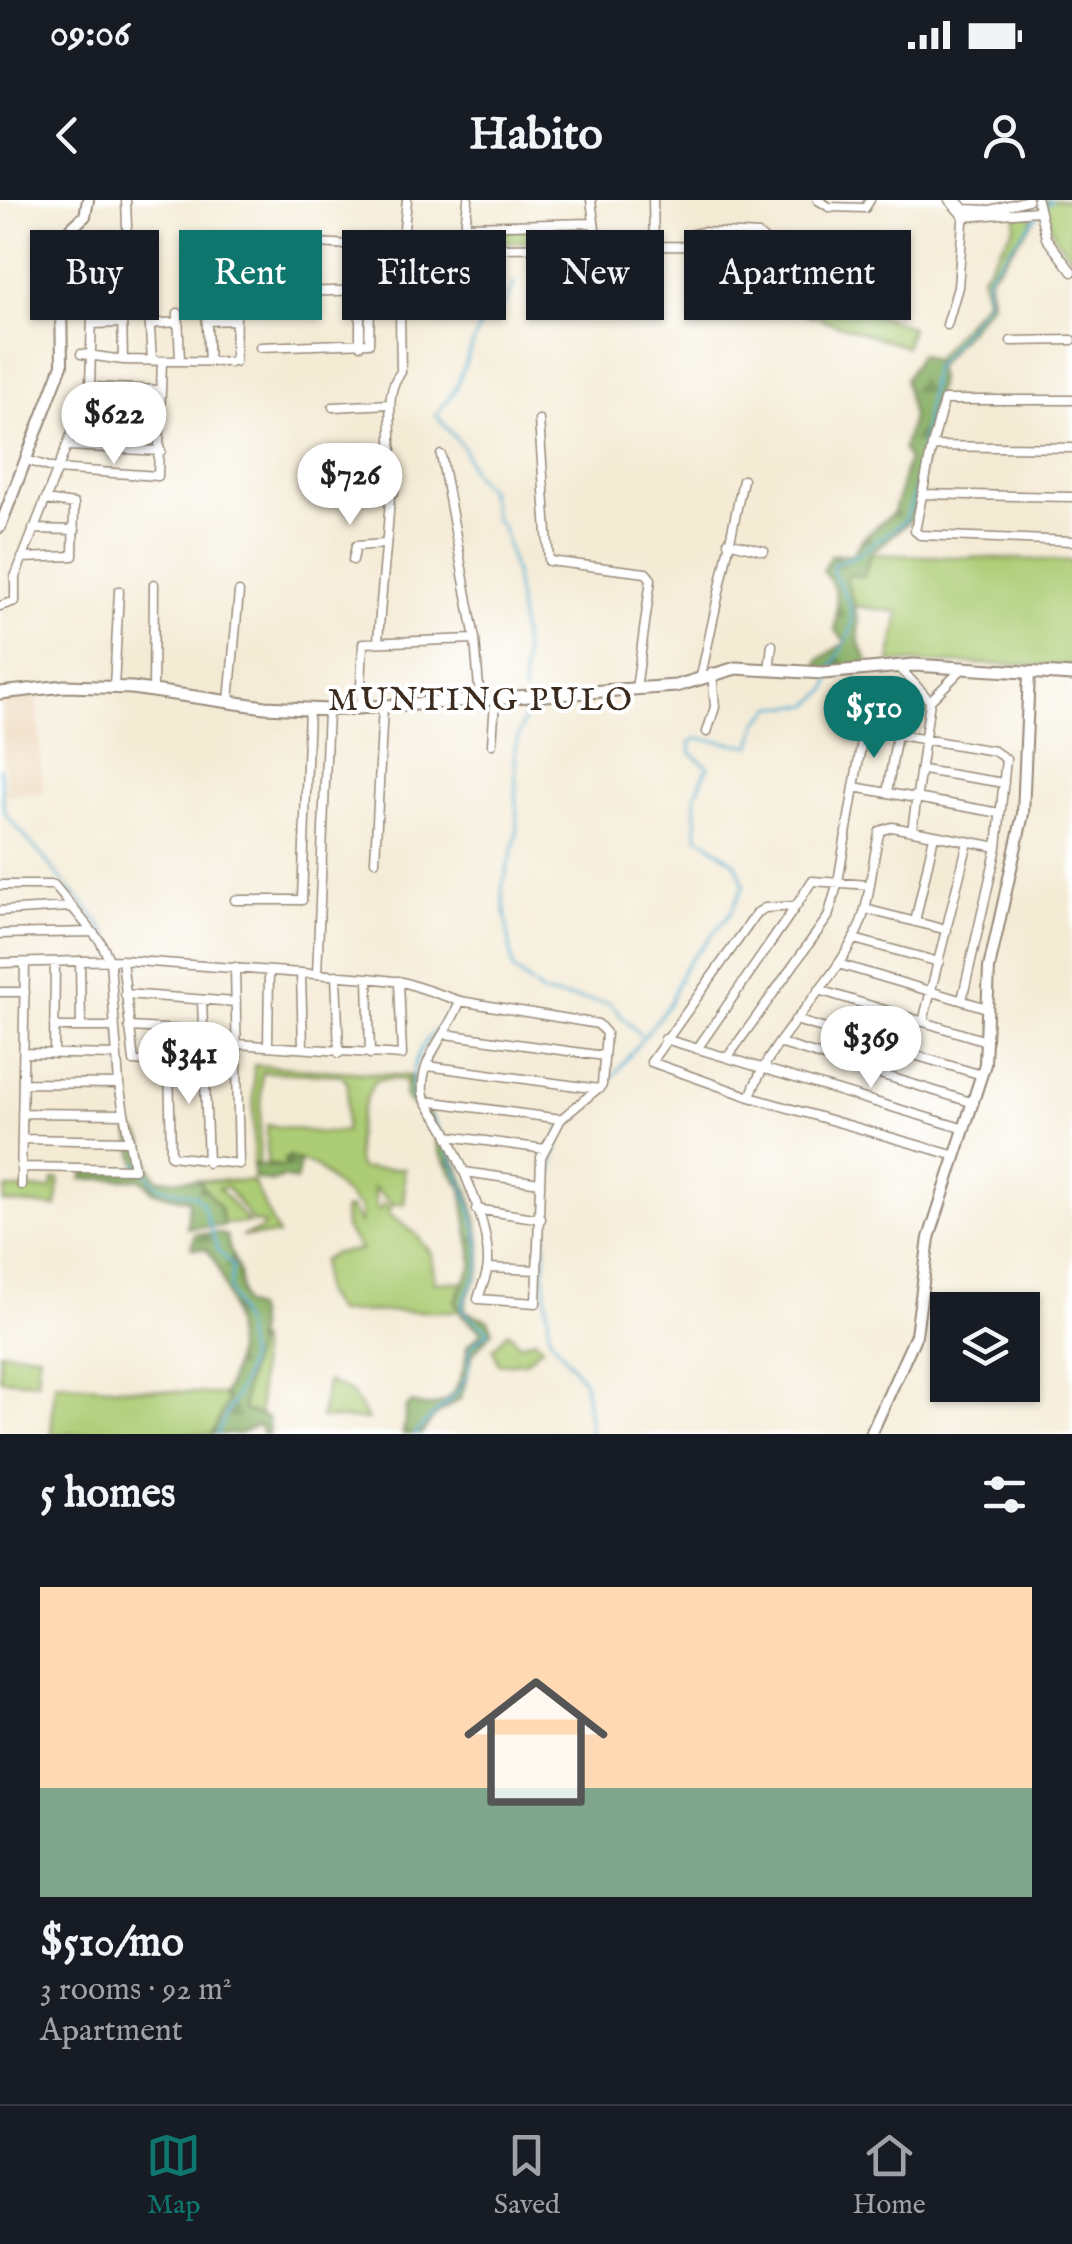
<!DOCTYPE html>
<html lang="en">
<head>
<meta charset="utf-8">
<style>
  :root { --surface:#171b24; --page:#242831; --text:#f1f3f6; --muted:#9ea1a6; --line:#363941; --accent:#0f766e }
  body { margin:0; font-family:"IM FELL English",serif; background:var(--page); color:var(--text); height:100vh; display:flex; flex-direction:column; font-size:38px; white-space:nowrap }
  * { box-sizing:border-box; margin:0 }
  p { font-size:32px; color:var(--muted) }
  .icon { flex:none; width:55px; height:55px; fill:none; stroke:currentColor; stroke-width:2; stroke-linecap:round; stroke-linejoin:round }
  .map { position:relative; height:1234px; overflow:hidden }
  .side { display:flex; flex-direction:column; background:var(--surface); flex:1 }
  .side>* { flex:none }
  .banner { position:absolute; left:30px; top:30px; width:1012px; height:90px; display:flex; gap:20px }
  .buttons { position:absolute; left:930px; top:1092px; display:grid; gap:20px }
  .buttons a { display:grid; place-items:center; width:110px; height:110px; border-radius:0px; background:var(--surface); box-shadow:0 2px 8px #0004; font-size:50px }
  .price { position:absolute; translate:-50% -85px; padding:0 22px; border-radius:35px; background:#fff; color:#222; font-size:32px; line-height:65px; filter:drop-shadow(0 2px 5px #0008) }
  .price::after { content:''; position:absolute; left:50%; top:60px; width:30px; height:22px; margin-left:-15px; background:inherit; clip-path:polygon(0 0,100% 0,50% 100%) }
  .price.selected { background:var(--accent); color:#fff }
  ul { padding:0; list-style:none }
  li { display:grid; align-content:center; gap:20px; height:530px; padding:0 40px }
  li span { display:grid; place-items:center; height:310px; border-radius:0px; color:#555 }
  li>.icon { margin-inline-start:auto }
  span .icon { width:180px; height:180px; fill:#fffc; stroke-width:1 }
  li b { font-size:42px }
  h2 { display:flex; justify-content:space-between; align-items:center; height:120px; padding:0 40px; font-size:42px }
  .pill { padding:0 35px; border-radius:0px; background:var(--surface); box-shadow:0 2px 8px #0004; font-size:35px; line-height:90px }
  .pill.selected { background:var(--accent); color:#fff }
  .status { display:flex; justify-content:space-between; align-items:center; height:70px; padding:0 50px; background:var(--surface); direction:ltr }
  .status svg { height:28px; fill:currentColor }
  header { display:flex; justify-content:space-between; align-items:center; height:130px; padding:0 40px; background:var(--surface); font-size:45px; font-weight:700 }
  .tabs { display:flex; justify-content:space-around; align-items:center; height:140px; border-top:2px solid var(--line); background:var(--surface); font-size:28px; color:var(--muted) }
  .tabs a { display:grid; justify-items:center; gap:5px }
  .tabs .selected { color:var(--accent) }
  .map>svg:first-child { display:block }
  .built { fill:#edd7ba }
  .grass { fill:#accc74; stroke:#747b49; stroke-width:2.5 }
  .forest { fill:url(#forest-firs); stroke:#626d42; stroke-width:2.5 }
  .wetland { fill:url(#wetland-marsh); stroke:#747b49; stroke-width:2.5 }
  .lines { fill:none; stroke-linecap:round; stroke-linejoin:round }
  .stream { stroke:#55aed2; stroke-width:2.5 }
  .minor-casing { stroke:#988a7a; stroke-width:11 }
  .tertiary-casing { stroke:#988a7a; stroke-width:14 }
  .secondary-casing { stroke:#988a7a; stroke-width:15 }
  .minor { stroke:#fff; stroke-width:8 }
  .tertiary { stroke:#fff; stroke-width:10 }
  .secondary { stroke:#fff; stroke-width:11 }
  .labels { text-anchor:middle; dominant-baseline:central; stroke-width:8; stroke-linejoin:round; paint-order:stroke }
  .quarter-label { font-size:32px; letter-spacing:2.5px; fill:#3b2a1e; stroke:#fff }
</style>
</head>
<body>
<div class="status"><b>09:06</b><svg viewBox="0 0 49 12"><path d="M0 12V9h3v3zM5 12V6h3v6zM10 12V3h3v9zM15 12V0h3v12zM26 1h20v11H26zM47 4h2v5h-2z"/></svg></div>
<header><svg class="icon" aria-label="back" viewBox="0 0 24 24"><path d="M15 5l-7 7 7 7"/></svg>Habito<svg class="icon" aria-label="person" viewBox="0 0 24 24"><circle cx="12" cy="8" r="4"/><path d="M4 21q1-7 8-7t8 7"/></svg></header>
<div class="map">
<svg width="1072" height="1234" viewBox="0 0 1072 1234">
  <defs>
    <pattern id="forest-firs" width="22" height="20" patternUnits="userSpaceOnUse" patternTransform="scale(2.5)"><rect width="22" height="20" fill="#89b066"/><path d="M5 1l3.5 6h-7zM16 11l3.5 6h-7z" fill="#718f53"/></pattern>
    <pattern id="wetland-marsh" width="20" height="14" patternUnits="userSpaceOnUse" patternTransform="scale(2.5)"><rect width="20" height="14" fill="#accc74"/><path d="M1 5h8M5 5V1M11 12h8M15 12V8" fill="none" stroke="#95af64"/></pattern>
  </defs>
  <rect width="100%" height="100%" fill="#fff"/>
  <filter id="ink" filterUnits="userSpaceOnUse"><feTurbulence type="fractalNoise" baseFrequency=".01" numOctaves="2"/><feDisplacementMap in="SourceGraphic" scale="20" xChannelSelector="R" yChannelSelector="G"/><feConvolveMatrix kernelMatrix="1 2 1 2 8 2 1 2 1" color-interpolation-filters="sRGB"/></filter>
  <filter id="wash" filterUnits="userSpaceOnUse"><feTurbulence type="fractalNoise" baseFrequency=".0048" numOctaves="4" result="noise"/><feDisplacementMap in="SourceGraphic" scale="40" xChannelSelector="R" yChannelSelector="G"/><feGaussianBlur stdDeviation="2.25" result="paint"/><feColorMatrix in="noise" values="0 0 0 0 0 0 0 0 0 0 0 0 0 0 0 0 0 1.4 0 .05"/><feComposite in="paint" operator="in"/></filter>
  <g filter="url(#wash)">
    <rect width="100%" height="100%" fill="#f4ebd5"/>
    <path class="built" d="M37 494 43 592 7 595 0 496Z"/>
    <path class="grass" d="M1044 0H1072V59L1054 36Z
      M585 28 590 36 586 40 473 43 467 38 474 30Z
      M786 84 911 127 906 147 820 119 825 102 809 93 804 105 817 110 815 117 779 106Z
      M870 354 1072 361V466L890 462 899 412 855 406 846 387 847 374 864 377Z
      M254 865 408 876 406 884 399 879 375 880C360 911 353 930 358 965L361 969 404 968 405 1004H393L374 988 376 1008 380 1010 383 1003 391 1007 389 1014 416 1034 431 1053 435 1082H466L459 1090V1111L336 1112 323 1092 322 1061 335 1053 361 1050 345 1028 344 1010 350 1008 360 1023 361 1009 317 967 297 959 288 967 267 964V925L323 933 345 931 348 884 341 875 262 872 259 963 253 965Z
      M59 979 57 1007 3 1002 6 989H52L53 980Z
      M198 980 253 981 278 1035 241 1036 261 1030 264 1024 253 1022 227 987 219 988 249 1023 224 1024 220 1008Z
      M508 1132 520 1144 535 1139 542 1147 525 1162 499 1164 493 1149Z
      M259 1141 260 1216 244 1210C243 1193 247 1153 259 1141Z
      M0 1151 39 1154 37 1182 0 1179Z
      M327 1181 351 1192 368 1220 321 1218Z
      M55 1183 224 1195 228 1201 212 1234H51Z"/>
    <path class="forest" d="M920 154 934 160 939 178 913 318 870 354 864 377 851 374 846 378 858 420 859 443 869 463 817 469 819 460 846 442 835 430C838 405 840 390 823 371L831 355 853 354 863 338 894 312 908 260 903 249 912 218 905 180Z
      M408 876 414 877 413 892C447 937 482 1001 481 1061 481 1080 464 1092 465 1111L488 1120 493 1131 473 1153 461 1198 434 1217 421 1234H403L406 1208 412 1203C452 1218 465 1176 467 1146L482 1132 462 1115 455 1101 473 1064 462 989 439 952 430 922 408 901 404 894Z
      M135 930C150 942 143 964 158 979L198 980 220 1008 224 1026 187 1028 189 1000 154 992 141 979H82L85 972H138L129 931Z
      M289 956 300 963 296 981 283 977 272 982 253 978V965L287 967 284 960Z
      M218 1033 227 1036C228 1051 234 1055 238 1069 242 1081 238 1091 244 1104L254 1108C266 1140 241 1174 244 1210L268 1218 269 1234H263L259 1224 239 1234H212L228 1201 224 1195C230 1180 235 1164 236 1148 236 1124 223 1065 206 1049L191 1048 195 1034Z"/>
    <path class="wetland" d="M1030 12 1033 22 989 78 991 103 937 166 934 160 986 99 982 75 1015 26 1016 14Z"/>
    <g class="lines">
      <path class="stream" d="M1041 8 1052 0
        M515 83 502 108 487 115 479 128 455 190 436 215 463 247 473 274 488 289 495 319 503 328 515 375 524 454 523 493
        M831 469C848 435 863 426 841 387 836 378 832 375 833 364L857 355 905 321 916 288 933 168 987 102V75L1038 15
        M523 501 524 520 515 547 517 635 502 688 513 769 543 794 609 803 640 835
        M0 568 4 612 96 719 111 741 113 755
        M118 823 128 915
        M605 887 669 804 684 767 730 714 744 685 736 664 697 635 695 596 708 567 691 553 690 543 697 538 752 546 758 522 774 507 810 505 828 489 830 477
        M428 910 412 897C411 836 433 844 456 802
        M562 924 549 986 544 1072 550 1137 584 1181 591 1234
        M136 962 159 987 195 995 202 1003 218 1050 233 1066 230 1091 244 1127 248 1158 244 1178 217 1234
        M415 1234C431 1214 461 1197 468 1171 471 1163 469 1155 470 1147L489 1131 463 1111C462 1095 476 1083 479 1067 486 1028 449 952 432 917"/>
    </g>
  </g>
  <g filter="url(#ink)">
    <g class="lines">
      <defs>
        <path id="minor" d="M126 0 127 27
          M591 0 597 44
          M653 0 654 43
          M818 0 829 7 865 8 870 0
          M949 0 964 17 1037 11
          M956 0 964 9 990 10 1028 0
          M1037 0 1046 38 1072 72
          M465 26 593 23
          M703 32 759 35 768 43 760 51 689 46 693 34Z
          M252 39 416 49 689 46
          M360 42V145
          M402 47 407 0
          M463 47 468 0
          M253 93 372 90
          M206 112 209 162
          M149 113 152 161
          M178 113 180 161
          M122 114 123 160
          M207 121 236 120
          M93 124 122 123
          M150 124 178 122
          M947 125 958 87 964 9
          M1011 141 1072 140
          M260 147 369 143 372 43
          M81 154 123 160 235 162 236 112
          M90 187 161 190
          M333 207 390 204
          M79 217 161 220
          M539 220 549 361 646 373 651 379 636 489
          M69 246 161 251
          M932 246 944 200H1072
          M1072 248 932 246 915 331 920 335 1072 341
          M334 250 392 249
          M441 255 475 439 480 501
          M26 260 56 269 158 276 162 161
          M360 283 394 292
          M922 294 1072 297
          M33 329 75 330
          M728 342 764 351
          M22 358 73 356 74 304 45 300
          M353 360 356 346 384 344
          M0 406 15 401V377L90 187 92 113
          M378 442C382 373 393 307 391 238 391 215 386 189 401 172L400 116
          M899 467 930 501
          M769 470 772 445
          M701 476 743 280
          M114 487 119 391
          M153 491 154 384
          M229 501 239 392
          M360 508 363 443 475 439
          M707 532 715 507 712 472
          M492 544 495 501
          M923 570 1004 583
          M854 587 1000 613
          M887 593 897 534
          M912 631 930 501 964 467
          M375 661 383 506
          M0 685H54L100 741 110 761 119 884 134 969 21 967
          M870 685 812 681 796 706 765 708 757 713 651 862 750 897 956 956
          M235 700H302L309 509
          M865 709 947 730
          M0 711 70 707
          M915 722 934 636
          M0 734 92 732
          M854 739 939 762
          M122 760 134 861 235 869
          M80 761 81 827
          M0 763 122 760 368 778 403 782 460 801 598 824 606 833 602 885 561 919 541 957 536 1103 478 1099C481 1087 488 1076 488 1063 489 1022 462 968 446 931 440 919 425 905 423 892 420 856 450 832 460 801
          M838 764 987 808
          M301 773 303 848
          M317 774 328 510
          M336 775 339 853
          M368 778 370 854
          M819 790 986 841
          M0 792H25
          M125 794 236 802
          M202 800 208 963
          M795 820 982 875
          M923 822 968 642
          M54 827H114
          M129 827 202 831
          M445 834 604 856
          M665 839 965 929
          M779 843 974 903
          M237 844 402 855 399 781
          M268 845 269 771
          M697 849 796 706
          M24 853 116 855
          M54 854 55 762
          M727 858 828 717 838 682 862 540 868 530 994 551 1006 559 997 647 962 800
          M169 863 171 956 239 964 235 767
          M428 866 599 889
          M23 883 119 884
          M750 897C772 835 826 794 855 736 872 703 870 665 880 631L892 627 997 647
          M426 901 561 919
          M22 913 124 914
          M448 936 545 949
          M22 939 128 941
          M465 972 540 983
          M21 985 25 763
          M476 1009 541 1019
          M488 1068 537 1070"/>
        <path id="tertiary" d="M0 327 62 165 60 38 85 16 88 0
          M871 1234 916 1135 929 1038 985 864 989 768 1023 614 1029 473"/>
        <path id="secondary" d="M0 493 65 486 132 488 265 507 328 510 676 486 736 468 823 473 914 465 1072 475"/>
      </defs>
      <use href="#minor" class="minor-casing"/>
      <use href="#tertiary" class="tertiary-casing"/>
      <use href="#secondary" class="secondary-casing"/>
      <use href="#minor" class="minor"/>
      <use href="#tertiary" class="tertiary"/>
      <use href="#secondary" class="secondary"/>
    </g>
  </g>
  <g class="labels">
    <g class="quarter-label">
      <text x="481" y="501">MUNTING PULO</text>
    </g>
  </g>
</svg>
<div class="buttons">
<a><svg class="icon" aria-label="layers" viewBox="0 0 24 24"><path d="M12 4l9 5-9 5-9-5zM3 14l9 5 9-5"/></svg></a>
</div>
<b class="price" style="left:114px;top:267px">$622</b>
<b class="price" style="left:350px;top:328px">$726</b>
<b class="price selected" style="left:874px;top:561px">$510</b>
<b class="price" style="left:871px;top:891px">$369</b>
<b class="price" style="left:189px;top:907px">$341</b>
<div class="banner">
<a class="pill">Buy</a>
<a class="pill selected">Rent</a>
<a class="pill">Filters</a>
<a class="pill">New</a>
<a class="pill">Apartment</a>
</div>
</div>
<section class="side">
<h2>5 homes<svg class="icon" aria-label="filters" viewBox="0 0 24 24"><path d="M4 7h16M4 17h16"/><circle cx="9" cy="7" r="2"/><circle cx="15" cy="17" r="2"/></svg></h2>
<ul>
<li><span style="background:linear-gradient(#ffd9b3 65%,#7fa58c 0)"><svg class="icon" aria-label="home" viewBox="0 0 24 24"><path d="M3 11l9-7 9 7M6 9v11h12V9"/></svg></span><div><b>$510/mo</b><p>3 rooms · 92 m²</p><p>Apartment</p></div></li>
</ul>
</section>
<nav class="tabs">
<a class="selected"><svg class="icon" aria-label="map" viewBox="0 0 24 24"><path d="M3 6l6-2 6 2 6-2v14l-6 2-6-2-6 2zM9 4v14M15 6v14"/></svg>Map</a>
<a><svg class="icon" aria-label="saved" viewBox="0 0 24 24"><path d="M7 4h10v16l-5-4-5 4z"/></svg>Saved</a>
<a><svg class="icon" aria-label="home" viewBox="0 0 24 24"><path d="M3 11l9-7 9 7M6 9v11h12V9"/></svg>Home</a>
</nav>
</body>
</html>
